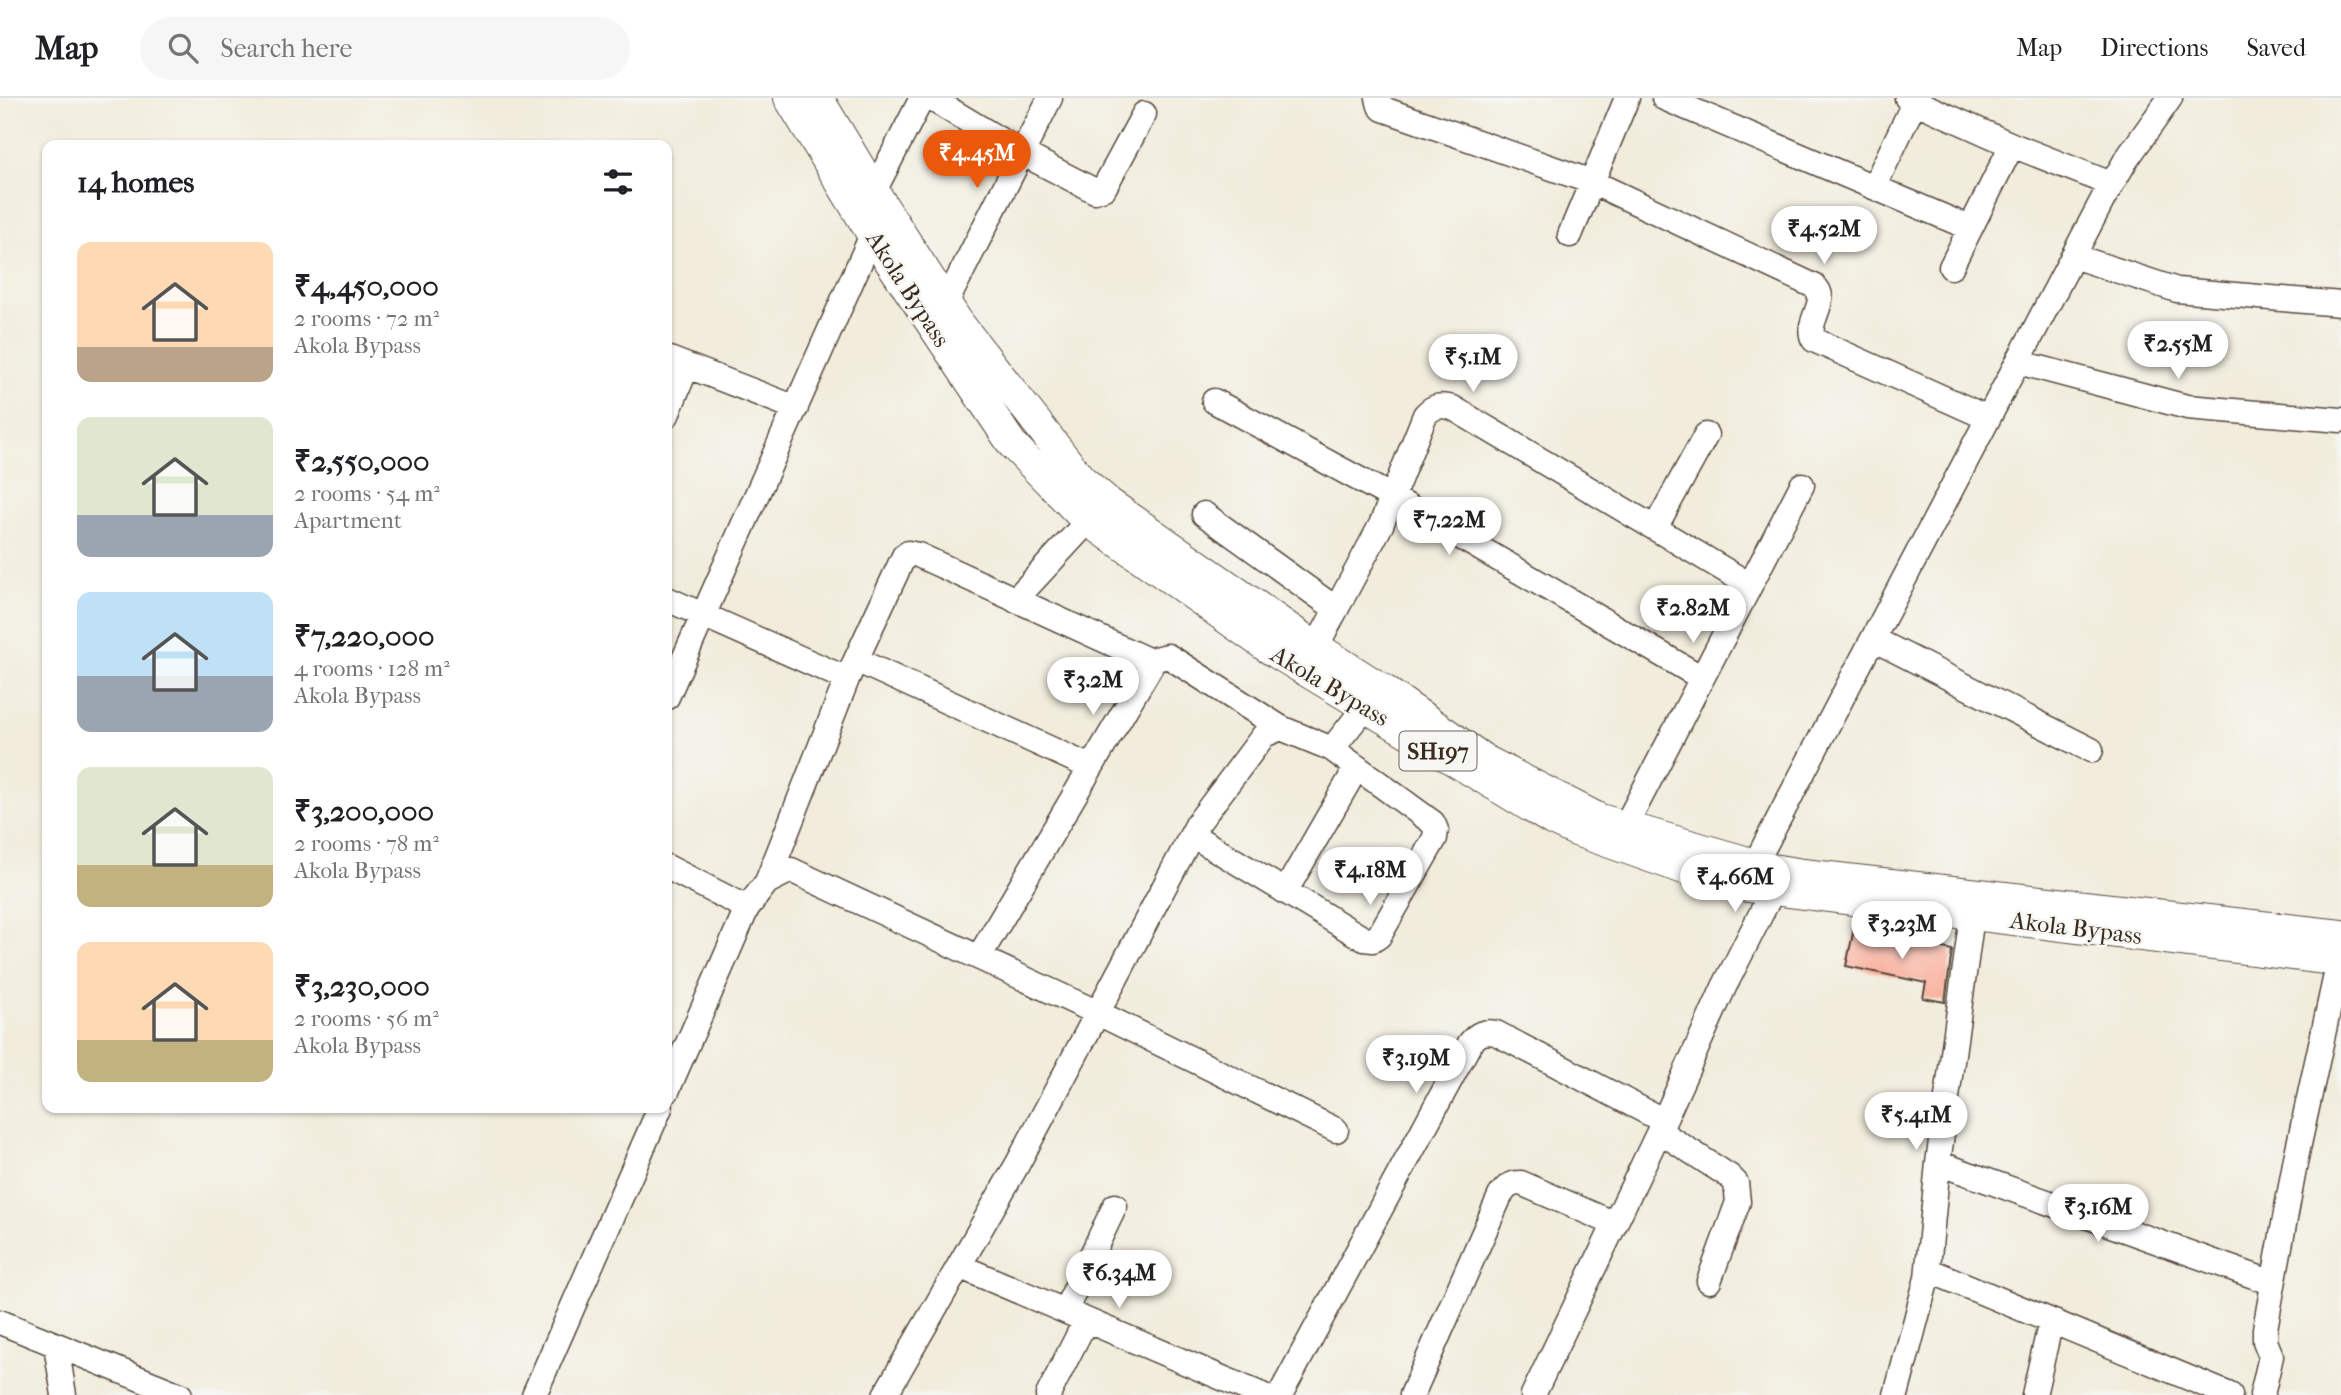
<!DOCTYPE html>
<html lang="en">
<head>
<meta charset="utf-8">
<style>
  :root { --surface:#fff; --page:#f6f6f6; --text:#202124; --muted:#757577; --line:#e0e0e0; --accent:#ea580c }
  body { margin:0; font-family:"IM FELL French Canon",serif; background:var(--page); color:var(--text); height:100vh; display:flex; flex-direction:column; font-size:26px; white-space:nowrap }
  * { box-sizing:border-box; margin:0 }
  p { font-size:23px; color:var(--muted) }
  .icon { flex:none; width:38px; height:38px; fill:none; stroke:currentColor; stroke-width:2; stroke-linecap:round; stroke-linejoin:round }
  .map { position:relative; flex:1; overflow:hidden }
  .drawer { position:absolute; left:42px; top:42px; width:630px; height:973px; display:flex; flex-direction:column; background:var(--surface); border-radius:14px; box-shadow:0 2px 5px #0004 }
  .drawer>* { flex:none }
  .price { position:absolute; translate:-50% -60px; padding:0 16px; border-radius:24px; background:#fff; color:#222; font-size:23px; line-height:46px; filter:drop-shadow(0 2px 4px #0008) }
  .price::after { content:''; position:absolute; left:50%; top:42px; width:21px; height:16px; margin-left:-10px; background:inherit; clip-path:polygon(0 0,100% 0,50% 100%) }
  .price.on { background:var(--accent); color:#fff }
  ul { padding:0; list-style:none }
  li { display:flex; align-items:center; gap:21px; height:175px; padding:0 35px }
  li span { display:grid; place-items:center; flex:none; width:196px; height:140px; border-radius:14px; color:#555 }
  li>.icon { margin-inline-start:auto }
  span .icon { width:84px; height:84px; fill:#fffc; stroke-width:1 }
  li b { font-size:30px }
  h2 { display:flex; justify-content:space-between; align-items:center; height:84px; padding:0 35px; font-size:30px }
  header { display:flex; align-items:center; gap:42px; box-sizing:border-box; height:98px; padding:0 35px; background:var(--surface); border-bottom:2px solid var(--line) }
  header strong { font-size:33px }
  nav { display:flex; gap:38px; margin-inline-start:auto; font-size:24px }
  .search { width:490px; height:63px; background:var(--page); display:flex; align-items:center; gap:18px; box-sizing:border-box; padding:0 24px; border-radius:38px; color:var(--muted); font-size:26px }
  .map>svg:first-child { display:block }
  .building { fill:#f9a48f }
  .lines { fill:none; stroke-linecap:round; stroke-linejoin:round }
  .minor-casing { stroke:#56473a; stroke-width:27 }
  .major-casing { stroke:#56473a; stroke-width:32 }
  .minor { stroke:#fff; stroke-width:24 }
  .major { stroke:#fff; stroke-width:30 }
  .labels { text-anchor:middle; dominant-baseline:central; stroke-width:5; stroke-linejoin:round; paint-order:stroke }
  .shield { fill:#f6f6f2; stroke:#73675e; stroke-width:2 }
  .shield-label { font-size:23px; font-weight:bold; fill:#3b2a1e }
  .street-label { font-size:24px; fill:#3b2a1e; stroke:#f6f6f2 }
</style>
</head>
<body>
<header>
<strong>Map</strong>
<div class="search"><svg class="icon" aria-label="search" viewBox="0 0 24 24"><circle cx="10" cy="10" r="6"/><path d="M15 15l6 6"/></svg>Search here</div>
<nav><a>Map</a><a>Directions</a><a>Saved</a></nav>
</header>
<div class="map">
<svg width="2341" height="1297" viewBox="0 0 2341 1297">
  <rect width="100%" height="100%" fill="#f6f6f2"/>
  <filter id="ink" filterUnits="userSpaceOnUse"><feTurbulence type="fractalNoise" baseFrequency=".0143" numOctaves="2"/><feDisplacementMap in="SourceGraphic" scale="14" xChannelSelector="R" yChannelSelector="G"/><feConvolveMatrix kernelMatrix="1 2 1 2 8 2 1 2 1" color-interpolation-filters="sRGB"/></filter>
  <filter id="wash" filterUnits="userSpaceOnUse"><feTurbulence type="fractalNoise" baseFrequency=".00686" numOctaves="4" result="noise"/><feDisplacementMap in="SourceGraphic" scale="28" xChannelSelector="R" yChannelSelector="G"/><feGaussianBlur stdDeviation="1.57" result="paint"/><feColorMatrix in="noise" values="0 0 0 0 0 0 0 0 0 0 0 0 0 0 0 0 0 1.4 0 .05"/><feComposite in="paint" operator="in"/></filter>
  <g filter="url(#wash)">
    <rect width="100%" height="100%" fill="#f1ecdb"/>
    <g id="blocks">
      <path class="building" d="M1854 831 1952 852 1945 904 1923 900 1926 885 1846 868Z"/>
    </g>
  </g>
  <g filter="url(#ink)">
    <use href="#blocks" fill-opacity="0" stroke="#56473a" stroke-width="2"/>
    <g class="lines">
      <defs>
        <path id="minor" d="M930 0 1022 55 1095 93 1104 90 1144 16
          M1378 0 1380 8 1383 11 1592 84 1814 188C1832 202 1803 225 1814 242L1988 320
          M1664 0 1970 130
          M1907 0 2012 47 2111 86
          M1874 89 1915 3
          M874 93 922 0
          M1570 137 1627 0
          M2073 158 2177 192 2341 206
          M1951 169 2012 47
          M946 205 1050 0
          M667 260 796 310
          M2018 264 2187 309 2341 322
          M1214 303 1392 399 1702 580
          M667 317 687 268
          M1204 416 1336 511
          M1655 430 1706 337
          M667 501 847 581
          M1015 502 1088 423
          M1873 541 2091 652
          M1316 549 1381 427 1425 317C1434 307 1441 307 1453 310L1750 487
          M856 562 1090 669
          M667 599 872 137
          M1625 729 1802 387
          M1192 737 1364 841 1373 842 1379 838 1435 740 1436 732 1433 725 1332 651
          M1755 766 2103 101 2126 62 2170 0
          M667 769 747 810
          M767 784 847 581 904 458 908 455 918 457 1152 564
          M1285 794 1357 669
          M979 859 1155 561 1168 558 1281 630
          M667 993 747 810 767 784 791 772 1098 915 1336 1032
          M1659 1033 1729 1078 1736 1085 1738 1104 1709 1183
          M1938 1065 2273 1185
          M959 1168 1262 1297
          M1928 1172 2230 1297
          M1065 1213 1115 1108
          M0 1224 180 1297
          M56 1247 64 1297
          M534 1297 660 1010
          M885 1297 1017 1067 1198 725 1264 637 1281 630 1332 651 1365 609
          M1048 1297 1086 1222
          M1280 1297 1470 945C1478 935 1484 933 1496 935L1664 1023
          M1412 1297 1500 1098C1506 1089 1510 1085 1521 1085L1615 1126
          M1533 1297 1664 1023 1724 889 1773 792
          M1896 1297 1927 1180 1938 1065 1972 818
          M2034 1297 2051 1223
          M2262 1297 2271 1258 2265 1243V1231L2296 1060 2339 863"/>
        <path id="major" d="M789 0 876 143 1012 346 1083 419 1268 550 1552 722 1576 733 1718 783 1741 788 2341 863
          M818 0 885 111 958 224 1081 381 1109 405 1316 549 1384 592 1485 662 1600 721 1772 771 1803 776 2341 837"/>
      </defs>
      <use href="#minor" class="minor-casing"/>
      <use href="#major" class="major-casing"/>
      <use href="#minor" class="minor"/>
      <use href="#major" class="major"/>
    </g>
  </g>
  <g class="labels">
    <rect class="shield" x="1399.5" y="633.5" width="77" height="39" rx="5"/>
    <g class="shield-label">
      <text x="1438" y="653">SH197</text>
    </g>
    <g class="street-label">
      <text transform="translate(908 191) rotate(57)">Akola Bypass</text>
      <text transform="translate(1330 588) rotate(31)">Akola Bypass</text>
      <text transform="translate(2076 830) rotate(7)">Akola Bypass</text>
    </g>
  </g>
</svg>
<b class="price on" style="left:977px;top:92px">₹4.45M</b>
<b class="price" style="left:1824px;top:168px">₹4.52M</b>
<b class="price" style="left:2178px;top:283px">₹2.55M</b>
<b class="price" style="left:1473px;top:296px">₹5.1M</b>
<b class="price" style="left:1449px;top:459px">₹7.22M</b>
<b class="price" style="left:1693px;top:547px">₹2.82M</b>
<b class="price" style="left:1093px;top:619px">₹3.2M</b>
<b class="price" style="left:1370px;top:809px">₹4.18M</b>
<b class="price" style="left:1735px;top:816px">₹4.66M</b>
<b class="price" style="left:1902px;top:863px">₹3.23M</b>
<b class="price" style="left:1416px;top:997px">₹3.19M</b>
<b class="price" style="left:1916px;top:1054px">₹5.41M</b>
<b class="price" style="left:2098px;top:1146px">₹3.16M</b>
<b class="price" style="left:1119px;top:1212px">₹6.34M</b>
<section class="drawer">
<h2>14 homes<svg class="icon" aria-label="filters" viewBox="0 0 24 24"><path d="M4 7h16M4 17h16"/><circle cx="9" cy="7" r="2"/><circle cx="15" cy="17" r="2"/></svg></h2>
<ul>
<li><span style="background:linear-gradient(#ffd9b3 75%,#b9a48a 0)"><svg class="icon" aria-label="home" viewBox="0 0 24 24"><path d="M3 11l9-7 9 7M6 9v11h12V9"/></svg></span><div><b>₹4,450,000</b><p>2 rooms · 72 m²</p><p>Akola Bypass</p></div></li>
<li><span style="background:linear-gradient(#dfe7d0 70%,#9aa5b1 0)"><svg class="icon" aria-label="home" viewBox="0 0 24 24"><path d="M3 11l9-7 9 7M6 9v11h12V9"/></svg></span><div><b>₹2,550,000</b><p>2 rooms · 54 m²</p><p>Apartment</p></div></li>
<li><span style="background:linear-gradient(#bfe0f5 60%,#9aa5b1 0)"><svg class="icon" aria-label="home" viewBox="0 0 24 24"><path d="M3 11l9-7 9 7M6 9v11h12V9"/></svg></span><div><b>₹7,220,000</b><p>4 rooms · 128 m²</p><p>Akola Bypass</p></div></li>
<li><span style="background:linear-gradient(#dfe7d0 70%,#c2b280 0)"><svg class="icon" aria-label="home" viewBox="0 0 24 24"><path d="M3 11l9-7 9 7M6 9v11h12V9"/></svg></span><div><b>₹3,200,000</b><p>2 rooms · 78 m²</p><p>Akola Bypass</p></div></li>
<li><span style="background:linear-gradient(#ffd9b3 70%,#c2b280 0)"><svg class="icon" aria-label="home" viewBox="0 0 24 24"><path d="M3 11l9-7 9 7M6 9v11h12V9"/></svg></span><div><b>₹3,230,000</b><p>2 rooms · 56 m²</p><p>Akola Bypass</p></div></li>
</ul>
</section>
</div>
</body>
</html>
